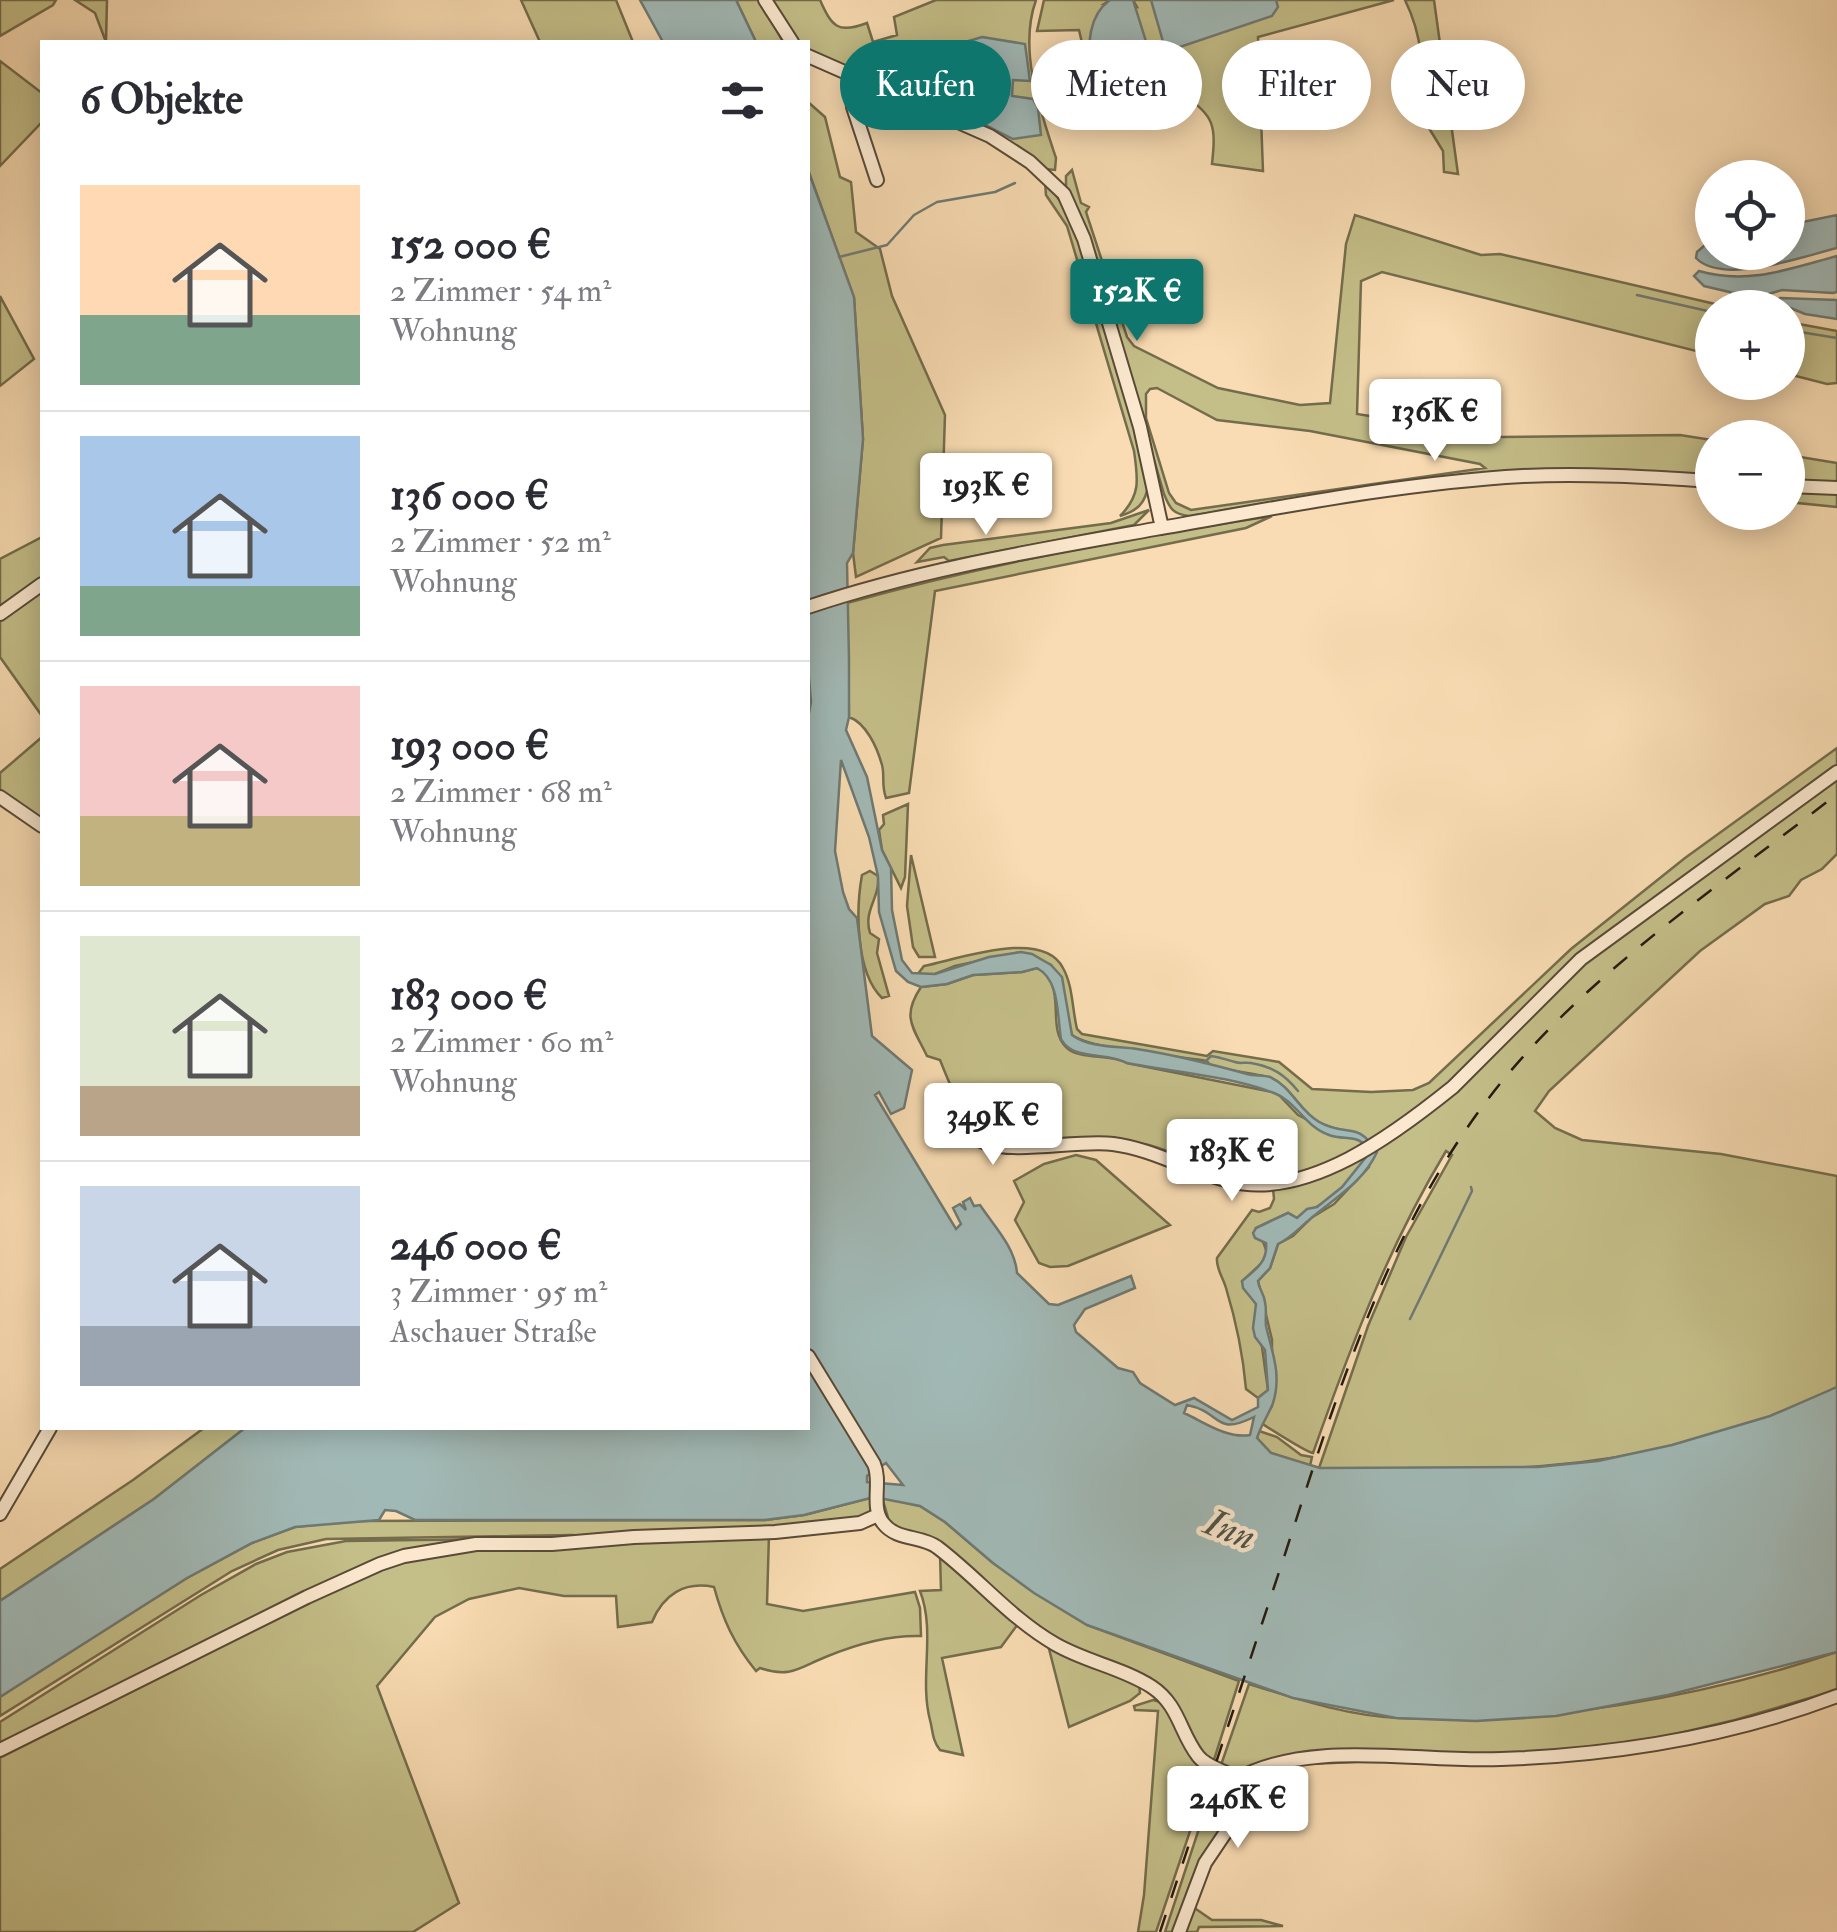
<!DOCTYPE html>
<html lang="de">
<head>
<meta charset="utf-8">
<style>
  :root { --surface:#fff; --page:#f2f2f3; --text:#2b2b33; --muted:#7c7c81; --line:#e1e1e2; --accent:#0f766e }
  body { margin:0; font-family:"IM FELL Double Pica",serif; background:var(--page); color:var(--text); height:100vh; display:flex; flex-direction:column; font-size:38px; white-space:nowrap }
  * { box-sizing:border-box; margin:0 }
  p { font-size:32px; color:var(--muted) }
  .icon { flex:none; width:55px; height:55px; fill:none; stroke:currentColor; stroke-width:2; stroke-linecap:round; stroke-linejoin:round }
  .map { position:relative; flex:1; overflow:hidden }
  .side { position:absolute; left:40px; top:40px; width:770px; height:1390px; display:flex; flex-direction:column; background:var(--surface); border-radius:0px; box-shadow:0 5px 25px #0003 }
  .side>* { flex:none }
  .banner { position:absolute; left:840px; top:40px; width:845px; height:90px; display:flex; gap:20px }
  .tools { position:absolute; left:1695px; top:160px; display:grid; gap:20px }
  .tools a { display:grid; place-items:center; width:110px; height:110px; border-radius:50%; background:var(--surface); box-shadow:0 5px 25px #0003; font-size:50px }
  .price { position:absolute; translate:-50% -85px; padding:0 22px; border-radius:10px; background:#fff; color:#222; font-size:32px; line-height:65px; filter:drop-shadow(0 2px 5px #0008) }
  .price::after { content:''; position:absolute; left:50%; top:60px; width:30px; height:22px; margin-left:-15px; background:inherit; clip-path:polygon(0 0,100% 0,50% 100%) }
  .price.on { background:var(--accent); color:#fff }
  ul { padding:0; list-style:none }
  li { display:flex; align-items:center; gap:30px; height:250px; padding:0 40px }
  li+li { border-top:2px solid var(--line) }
  li span { display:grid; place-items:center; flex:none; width:280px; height:200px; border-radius:0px; color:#555 }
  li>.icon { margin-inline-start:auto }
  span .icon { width:120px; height:120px; fill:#fffc; stroke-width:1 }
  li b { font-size:42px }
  h2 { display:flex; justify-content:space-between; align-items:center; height:120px; padding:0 40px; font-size:42px }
  .chip { padding:0 35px; border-radius:45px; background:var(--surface); box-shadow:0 5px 25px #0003; font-size:35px; line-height:90px }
  .chip.on { background:var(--accent); color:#fff }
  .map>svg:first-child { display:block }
  .green { fill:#c4be88; stroke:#746c4c; stroke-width:2.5; fill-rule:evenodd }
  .water { fill:#a1b9b6; stroke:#6f7973; stroke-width:2.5; fill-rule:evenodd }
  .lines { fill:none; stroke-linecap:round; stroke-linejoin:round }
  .stream { stroke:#6f7973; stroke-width:2.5 }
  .minor-casing { stroke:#594a38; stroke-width:16 }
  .minor { stroke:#fbe8ce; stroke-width:12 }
  .rail { stroke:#241a0f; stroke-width:2.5; stroke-dasharray:18 18; stroke-linecap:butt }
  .labels { text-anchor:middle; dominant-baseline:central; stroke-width:9; stroke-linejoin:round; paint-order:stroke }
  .water-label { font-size:38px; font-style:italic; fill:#505249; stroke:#fbe8ce }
</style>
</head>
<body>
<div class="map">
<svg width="1837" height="1932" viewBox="0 0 1837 1932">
  <rect width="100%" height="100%" fill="#f9dcb3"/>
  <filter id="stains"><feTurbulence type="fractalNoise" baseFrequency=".002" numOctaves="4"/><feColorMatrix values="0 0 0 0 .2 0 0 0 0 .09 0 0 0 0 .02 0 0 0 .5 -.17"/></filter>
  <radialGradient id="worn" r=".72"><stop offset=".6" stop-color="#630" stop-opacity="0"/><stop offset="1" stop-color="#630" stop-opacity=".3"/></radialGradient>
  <path class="green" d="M0 0H56L53 5 0 36Z
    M75 0H107L106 42 95 13Z
    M521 0H616L633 42H540Z
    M736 0H760L783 42H756Z
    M771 0H820C832 27 838 34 867 23L873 42 897 35 894 17 936 0H1036C1018 50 1040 110 1056 158L1055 170 1045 169 817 55 808 49V42H800L788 31Z
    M1044 0H1110L1104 4 1137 7 1133 0H1394L1258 37 1263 171 1212 164C1216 127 1215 115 1183 95L1176 65 1086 91 1085 56 1079 30 1037 31Z
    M1405 0H1434L1458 174 1444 172 1443 151 1416 107C1427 72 1421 33 1405 0Z
    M0 61 42 93V122L0 166Z
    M808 102 825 117 840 177 851 182 856 232 880 249 892 296 945 415 941 538 856 577 853 553 863 439 854 298 808 170Z
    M1072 170 1081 203 1089 207 1086 212 1127 337 1134 346 1218 388 1300 405 1330 403 1346 244 1355 215 1481 255 1500 254 1728 307 1712 308V355L1382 272 1361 281 1357 414 1500 437 1680 435 1712 440V476L1602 471 1278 501 1189 516C1173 514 1170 509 1164 494L1086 227 1066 190V176ZM1157 388 1217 420 1310 431 1480 464 1485 468 1191 510 1176 503 1169 493 1146 418V394L1150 389Z
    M1045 181C1078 218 1088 267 1102 314 1119 371 1135 427 1148 485 1146 503 1137 511 1120 516 1141 495 1138 479 1134 451L1067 226 1046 195Z
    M0 296 34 359 0 386Z
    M1788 322 1837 331V383L1827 384 1788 374Z
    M1788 455 1837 463V483L1788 481Z
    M1788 491 1837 492V507L1788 502Z
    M1149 510 1134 525 949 561 944 557 917 562 930 548 943 545 1111 523Z
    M1272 516 1246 528 935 591 909 793 886 798C881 784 885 776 882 765 877 747 866 723 849 717L847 603C987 564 1129 538 1272 516Z
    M42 537V582L0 611V559Z
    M42 587V716L0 657V617Z
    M42 737V821L0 794V773Z
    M1837 748V767L1575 968 1837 776V854L1822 869 1801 880 1789 896 1765 904 1700 951 1549 1091 1535 1111 1555 1128 1582 1140 1721 1154 1837 1176V1387C1751 1432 1639 1459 1542 1466 1469 1472 1393 1468 1319 1468L1368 1326 1406 1237 1452 1155 1446 1151C1388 1247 1350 1348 1313 1453 1306 1452 1269 1428 1261 1423L1272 1406V1340L1258 1281 1270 1268 1278 1244 1293 1236 1311 1218 1334 1204 1369 1167V1141C1351 1128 1337 1132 1319 1122 1299 1111 1291 1084 1267 1077 1252 1073 1229 1071 1214 1066 1203 1062 1213 1062 1201 1060 1173 1056 1090 1049 1072 1035L1051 965 1021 952 955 966 935 974 917 975 924 966C959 959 1043 928 1063 968 1073 986 1072 1008 1077 1029L1082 1034 1207 1056 1213 1051 1279 1062 1312 1089 1371 1092 1413 1090 1429 1083 1571 949 1685 858Z
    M908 804 905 877 901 888 882 850 879 830 884 824 883 815Z
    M911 855 935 957H919L913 947 907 906Z
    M870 871 878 876C880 899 863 910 870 933L879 939 877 953 889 996 882 998C855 972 856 908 862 875Z
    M1037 968C1069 984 1045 1027 1066 1047 1080 1061 1109 1053 1127 1063L1277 1093 1298 1115 1342 1137 1356 1138 1366 1144C1335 1161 1293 1183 1258 1181 1213 1179 1177 1148 1134 1142 1107 1137 1077 1137 1050 1139 1029 1141 1010 1145 990 1134 962 1120 951 1087 940 1060L927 1056C913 1027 901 1017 921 987L947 984 973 975 1022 972Z
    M1370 1152C1358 1171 1339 1195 1318 1206 1310 1211 1305 1211 1297 1218L1288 1213 1256 1228C1275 1263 1267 1255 1242 1282L1256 1304 1268 1390 1258 1398 1246 1389C1243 1354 1236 1321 1226 1288 1223 1277 1216 1269 1217 1258L1252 1210 1259 1212 1270 1208 1274 1199 1273 1188Z
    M1076 1155 1096 1160 1170 1225 1068 1266 1050 1267 1039 1263 1015 1220 1024 1202 1014 1181 1044 1164Z
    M204 1428H245L154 1499 0 1601V1569L133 1480Z
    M1259 1431 1277 1437 1301 1455 1312 1457 1310 1466 1271 1453 1257 1438Z
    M874 1497 869 1515 838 1523 807 1522 798 1527 588 1539 573 1535 326 1539 278 1550 232 1571 0 1716V1697L19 1684 187 1578 252 1543 295 1527 350 1521 765 1520 804 1515Z
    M882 1497 920 1506 945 1522 993 1563 1087 1625 1239 1681 1213 1763 1201 1753 1176 1703 1044 1633 943 1547 903 1532 889 1521Z
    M769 1534 767 1604 803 1611 915 1592 920 1608 921 1636C890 1635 857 1644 828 1656 801 1666 792 1679 760 1668L756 1671C734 1644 723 1620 714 1587 684 1581 663 1595 652 1622L618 1627 616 1596H564L519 1588 469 1599 435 1617 377 1686 459 1903 413 1932H0V1752L351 1577 439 1550Z
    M571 1538 410 1553 0 1748V1722L201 1595 256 1564 287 1552 346 1541Z
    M940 1554 1018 1624 1001 1647 942 1658 963 1755 940 1750C932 1740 933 1731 930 1720 919 1678 936 1632 920 1591L941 1590Z
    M1048 1645 1139 1685 1140 1693 1130 1701 1069 1727Z
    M1837 1652V1690L1735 1720 1654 1739 1544 1753 1230 1768 1221 1765 1249 1684C1297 1699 1348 1716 1399 1718 1542 1725 1701 1698 1837 1652Z
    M1153 1700 1164 1703 1210 1772 1156 1932H1138L1144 1895 1158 1711 1135 1710 1134 1706Z
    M1217 1774 1229 1780 1238 1794C1231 1824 1212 1837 1199 1864 1188 1885 1181 1909 1174 1932H1165Z
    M1193 1907 1212 1920H1261L1283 1926 1199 1927 1197 1932H1186Z"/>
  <path class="water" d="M640 0H736L756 42H663Z
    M1110 0H1133L1149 51 1142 60 1094 67C1085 46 1090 14 1110 0Z
    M1151 0H1276L1278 7 1272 16 1177 48 1164 45Z
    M982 37 1025 44 1030 81 1013 80 1012 96 1033 99 1038 108 1041 135 1013 139 915 89V67L921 55Z
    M808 170 854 297 863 439 853 553 847 563 849 659V717L846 730 867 777 882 850 891 868 892 910 902 960 912 973 935 974 989 957 1021 952 1032 954 1051 965 1062 977 1072 1035C1089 1048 1117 1046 1137 1049 1175 1055 1211 1064 1247 1074 1254 1076 1264 1075 1270 1077 1292 1087 1298 1110 1319 1122 1347 1138 1356 1119 1377 1152 1363 1183 1333 1199 1309 1220 1298 1229 1292 1237 1278 1244L1270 1268 1258 1281C1259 1290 1264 1293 1265 1302 1267 1311 1265 1318 1266 1326 1272 1352 1282 1375 1273 1403 1269 1414 1261 1425 1257 1438L1271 1453 1320 1468 1538 1467 1598 1461 1672 1445 1770 1416 1837 1387V1652L1668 1695 1556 1716 1476 1721 1396 1718 1293 1698 1087 1625 1034 1593 993 1563 945 1522 920 1506 874 1497 804 1515 765 1520H415L396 1511 385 1510 379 1520 295 1527 252 1543 187 1578 0 1697V1601L154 1499 245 1428H808V719L811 702 808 666ZM841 760 869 837 878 876 879 912 896 971 908 982 921 987 947 984 973 975 1022 972 1037 968C1060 980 1057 1016 1061 1039 1074 1062 1106 1051 1127 1063 1173 1072 1230 1076 1274 1093 1296 1101 1305 1127 1329 1135 1346 1141 1360 1133 1370 1152L1342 1187 1317 1207 1307 1209 1297 1218 1288 1213 1256 1228 1253 1233 1255 1238 1266 1243C1268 1262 1255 1270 1242 1281L1243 1288 1256 1304 1253 1328 1255 1337 1265 1350 1268 1390 1258 1398V1407L1232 1420 1194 1398 1175 1405 1140 1383 1133 1372 1118 1368 1076 1332 1074 1325 1085 1309 1135 1288 1131 1276 1058 1305 1049 1304 1017 1273C1015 1247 994 1226 980 1205L974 1206 970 1198 963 1202 966 1210 960 1204 953 1208 961 1224 956 1229 875 1095 879 1092 891 1114 904 1108 912 1070 872 1036 857 918 849 909 843 892 835 851ZM1187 1405C1223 1412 1213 1437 1254 1417L1250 1435C1227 1439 1204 1422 1184 1413ZM886 1463 903 1485 867 1482V1476Z
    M1837 215V248C1804 256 1723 286 1696 258L1697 252 1712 239V252H1788V225Z
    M1837 256V292L1833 293 1782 290 1755 298 1704 286 1694 276 1699 271C1748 285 1789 269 1837 256Z
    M1780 298 1837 300V319L1805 314 1776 302Z"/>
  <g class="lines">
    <path class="stream" d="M839 257 887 245 914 215 937 202 995 192 1015 183
      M1637 295 1712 312
      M1788 330 1837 338
      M1204 1063 1211 1056C1221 1057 1226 1060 1235 1062 1240 1064 1245 1062 1251 1063 1273 1067 1284 1074 1298 1091
      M1410 1319 1472 1191 1471 1187"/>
    <defs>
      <path id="minor" d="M765 0 792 42
        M808 56 990 136 1030 162 1064 194 1084 239 1140 427 1162 528
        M859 81 852 99 853 107 877 180
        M1788 486 1837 488
        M808 607C921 569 1038 550 1155 529 1276 508 1400 483 1523 476 1586 473 1649 477 1712 481
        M0 614 42 584
        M0 797 42 826
        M940 1092C952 1106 963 1129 978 1139 1005 1157 1077 1139 1113 1144 1153 1149 1190 1172 1229 1181 1307 1201 1396 1133 1453 1087L1581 959 1837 772
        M808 1356 874 1464C882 1483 870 1506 883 1523 897 1541 920 1535 937 1547 978 1578 1010 1618 1055 1644 1086 1662 1123 1668 1152 1687 1179 1705 1180 1733 1198 1756 1207 1768 1225 1770 1237 1779
        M0 1514 50 1428
        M0 1750 307 1597 380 1564 404 1556 476 1544H552L634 1537 775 1532 860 1523 878 1515
        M1237 1779C1312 1738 1419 1763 1501 1759 1615 1755 1729 1737 1837 1696
        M1179 1932 1205 1863 1240 1811 1243 1792 1237 1779"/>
    </defs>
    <use href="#minor" class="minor-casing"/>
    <use href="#minor" class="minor"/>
    <path class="rail" d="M1160 1932C1202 1805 1244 1678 1286 1551 1339 1388 1390 1221 1499 1085 1592 970 1721 885 1837 794"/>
  </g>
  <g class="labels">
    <g class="water-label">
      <text transform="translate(1230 1530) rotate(22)">Inn</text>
    </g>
  </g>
  <rect width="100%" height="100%" filter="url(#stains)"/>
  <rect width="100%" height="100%" fill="url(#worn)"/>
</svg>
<div class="tools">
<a><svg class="icon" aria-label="locate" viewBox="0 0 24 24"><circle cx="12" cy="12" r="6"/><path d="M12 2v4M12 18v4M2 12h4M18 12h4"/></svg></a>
<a>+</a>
<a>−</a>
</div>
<b class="price on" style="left:1137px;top:344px">152K €</b>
<b class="price" style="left:1435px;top:464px">136K €</b>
<b class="price" style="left:986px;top:538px">193K €</b>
<b class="price" style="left:993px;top:1168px">349K €</b>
<b class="price" style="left:1232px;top:1204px">183K €</b>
<b class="price" style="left:1238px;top:1851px">246K €</b>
<div class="banner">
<a class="chip on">Kaufen</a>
<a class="chip">Mieten</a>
<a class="chip">Filter</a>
<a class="chip">Neu</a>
</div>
<section class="side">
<h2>6 Objekte<svg class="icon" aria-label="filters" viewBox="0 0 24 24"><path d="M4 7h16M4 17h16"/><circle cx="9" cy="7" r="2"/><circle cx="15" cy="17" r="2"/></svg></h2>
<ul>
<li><span style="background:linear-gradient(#ffd9b3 65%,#7fa58c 0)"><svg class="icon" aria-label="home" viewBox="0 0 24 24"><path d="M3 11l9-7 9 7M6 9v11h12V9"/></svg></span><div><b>152 000 €</b><p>2 Zimmer · 54 m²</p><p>Wohnung</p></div></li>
<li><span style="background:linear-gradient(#a9c7e8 75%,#7fa58c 0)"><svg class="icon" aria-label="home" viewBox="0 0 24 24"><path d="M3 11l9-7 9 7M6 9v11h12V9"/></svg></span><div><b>136 000 €</b><p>2 Zimmer · 52 m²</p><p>Wohnung</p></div></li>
<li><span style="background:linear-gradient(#f6c9c9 65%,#c2b280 0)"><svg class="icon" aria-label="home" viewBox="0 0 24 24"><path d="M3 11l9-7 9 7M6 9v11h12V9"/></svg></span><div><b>193 000 €</b><p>2 Zimmer · 68 m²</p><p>Wohnung</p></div></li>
<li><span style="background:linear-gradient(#dfe7d0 75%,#b9a48a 0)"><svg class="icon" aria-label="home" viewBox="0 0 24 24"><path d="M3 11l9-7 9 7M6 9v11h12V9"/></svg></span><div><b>183 000 €</b><p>2 Zimmer · 60 m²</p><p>Wohnung</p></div></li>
<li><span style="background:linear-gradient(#c9d6e8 70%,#9aa5b1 0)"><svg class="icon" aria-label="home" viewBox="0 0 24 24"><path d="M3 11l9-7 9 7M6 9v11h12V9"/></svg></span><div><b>246 000 €</b><p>3 Zimmer · 95 m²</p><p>Aschauer Straße</p></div></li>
</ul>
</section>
</div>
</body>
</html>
